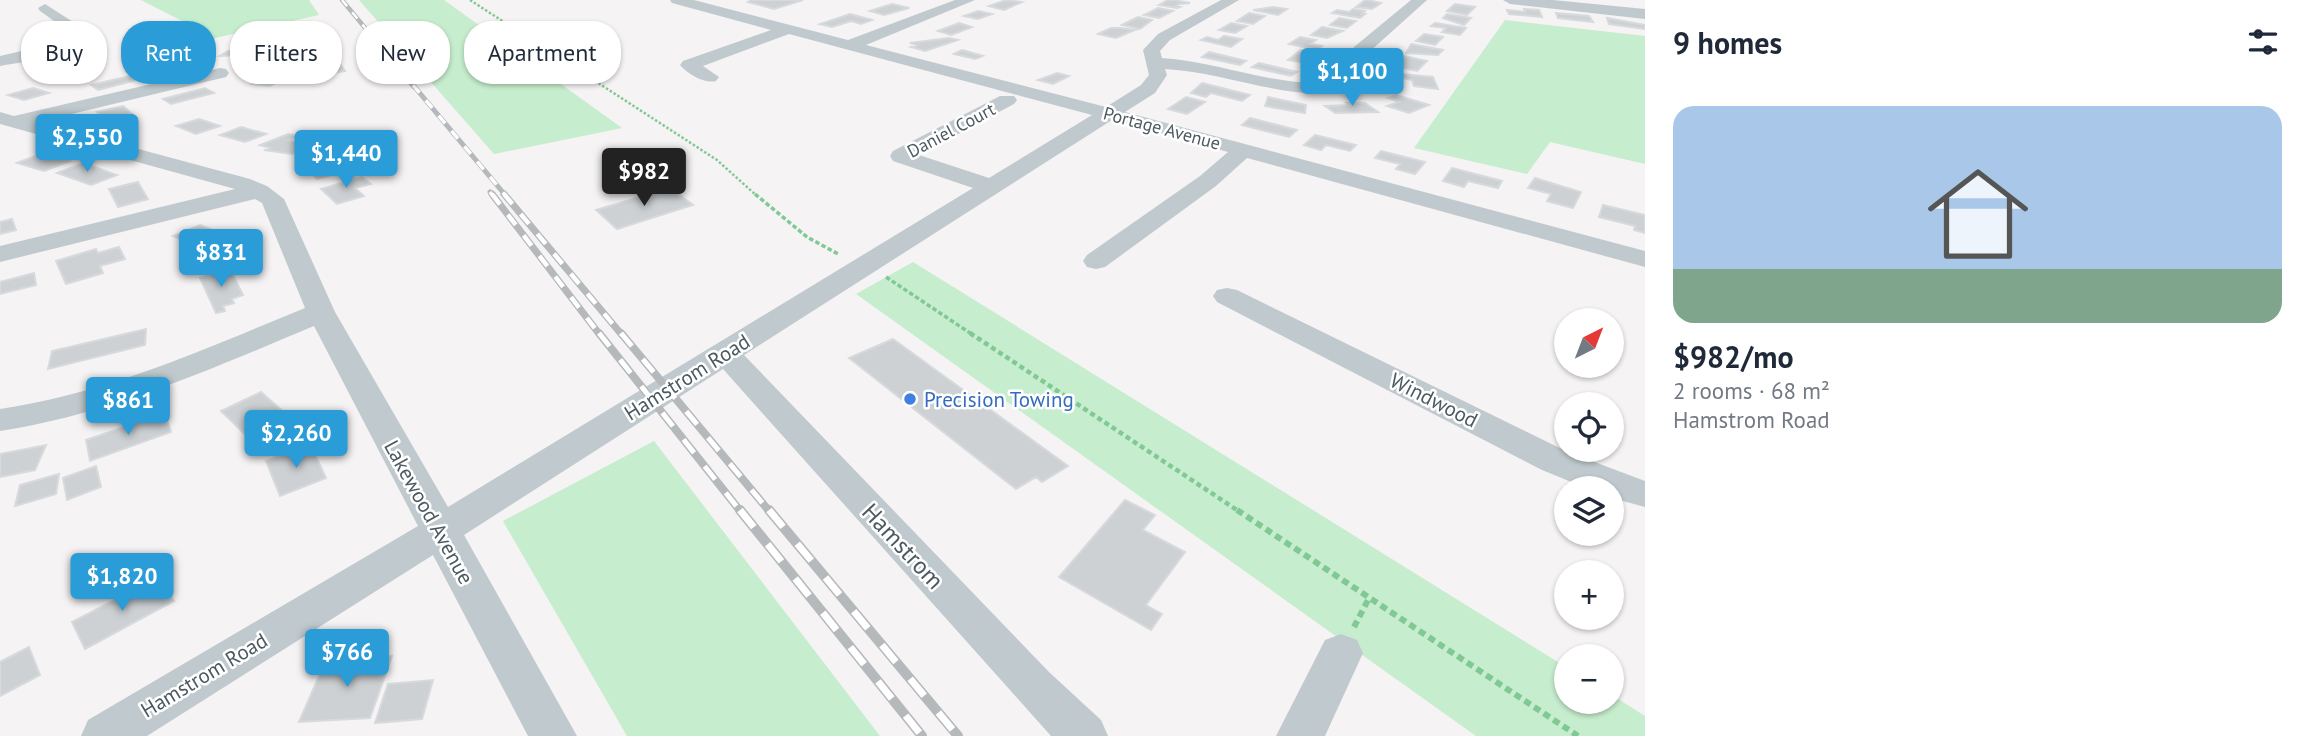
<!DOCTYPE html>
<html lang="en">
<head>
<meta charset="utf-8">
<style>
  :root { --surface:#fff; --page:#f6f6f7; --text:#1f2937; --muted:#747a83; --line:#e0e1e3; --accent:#2a9cd8 }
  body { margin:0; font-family:"PT Sans",sans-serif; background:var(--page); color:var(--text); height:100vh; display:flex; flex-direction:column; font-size:26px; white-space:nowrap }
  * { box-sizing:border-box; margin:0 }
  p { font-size:23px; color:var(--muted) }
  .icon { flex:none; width:38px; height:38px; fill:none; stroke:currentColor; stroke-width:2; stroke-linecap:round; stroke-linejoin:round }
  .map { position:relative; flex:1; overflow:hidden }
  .details { display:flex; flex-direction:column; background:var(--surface); width:665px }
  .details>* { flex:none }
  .guide { position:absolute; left:21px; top:21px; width:665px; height:63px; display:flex; gap:14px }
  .needle { width:46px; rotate:42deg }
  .buttons { position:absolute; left:1554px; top:308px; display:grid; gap:14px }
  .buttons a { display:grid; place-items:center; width:70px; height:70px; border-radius:50%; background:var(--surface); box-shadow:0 2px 5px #0004; font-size:35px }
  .price { position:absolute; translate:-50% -60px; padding:0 16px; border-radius:7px; background:var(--accent); color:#fff; font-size:23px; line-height:46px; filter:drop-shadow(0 2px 4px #0008) }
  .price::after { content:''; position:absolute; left:50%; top:42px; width:21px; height:16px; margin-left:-10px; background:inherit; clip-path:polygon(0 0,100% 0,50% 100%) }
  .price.selected { background:#222; color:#fff }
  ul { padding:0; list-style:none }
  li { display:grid; align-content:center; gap:14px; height:371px; padding:0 28px }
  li+li { border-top:2px solid var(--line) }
  li span { display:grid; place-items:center; height:217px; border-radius:21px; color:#555 }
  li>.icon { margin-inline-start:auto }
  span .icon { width:126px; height:126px; fill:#fffc; stroke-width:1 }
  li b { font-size:30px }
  h2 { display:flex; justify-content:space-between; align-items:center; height:84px; padding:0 28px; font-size:30px }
  .chip { padding:0 24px; border-radius:28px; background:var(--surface); box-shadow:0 2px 5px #0004; font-size:24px; line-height:63px }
  .chip.selected { background:var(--accent); color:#fff }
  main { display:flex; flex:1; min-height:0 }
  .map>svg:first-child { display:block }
  .green { fill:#c6edcd }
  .building { fill:#cdd1d4; stroke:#d7dadd; stroke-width:2 }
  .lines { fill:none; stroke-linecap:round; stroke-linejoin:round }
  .path-far3 { stroke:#80c995; stroke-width:2.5; stroke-dasharray:2.5 2; stroke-linecap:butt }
  .path-far2 { stroke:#80c995; stroke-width:3.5; stroke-dasharray:4.5 2.5; stroke-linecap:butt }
  .path-far1 { stroke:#80c995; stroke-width:4.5; stroke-dasharray:5 3.5; stroke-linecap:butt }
  .path { stroke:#80c995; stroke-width:6; stroke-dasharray:7 4.5; stroke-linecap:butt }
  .minor { fill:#c0cace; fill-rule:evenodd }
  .rail-far4-casing { stroke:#b5b9bc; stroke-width:4.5 }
  .rail-far3-casing { stroke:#b5b9bc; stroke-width:5 }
  .rail-far2-casing { stroke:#b5b9bc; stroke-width:7 }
  .rail-far1-casing { stroke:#b5b9bc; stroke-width:8 }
  .rail-casing { stroke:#b5b9bc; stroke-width:10 }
  .rail-far4 { stroke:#fff; stroke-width:2.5; stroke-dasharray:8; stroke-linecap:butt }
  .rail-far3 { stroke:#fff; stroke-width:3.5; stroke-dasharray:10; stroke-linecap:butt }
  .rail-far2 { stroke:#fff; stroke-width:4.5; stroke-dasharray:13; stroke-linecap:butt }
  .rail-far1 { stroke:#fff; stroke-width:5; stroke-dasharray:17; stroke-linecap:butt }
  .rail { stroke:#fff; stroke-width:7; stroke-dasharray:22; stroke-linecap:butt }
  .shop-dot { fill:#3f7fe0; stroke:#fff; stroke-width:2.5 }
  .labels { text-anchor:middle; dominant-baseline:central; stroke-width:5; stroke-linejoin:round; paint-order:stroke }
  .far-street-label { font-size:18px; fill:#4c5a5f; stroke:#fff }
  .street-label { font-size:21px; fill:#4c5a5f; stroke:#fff }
  .shop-label { font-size:21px; fill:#366cbe; stroke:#fff; text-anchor:start }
  .near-street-label { font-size:24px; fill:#4c5a5f; stroke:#fff }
</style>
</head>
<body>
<main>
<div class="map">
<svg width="1645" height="736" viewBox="0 0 1645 736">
  <rect width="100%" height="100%" fill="#f5f3f3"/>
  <path class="green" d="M141 0H309L319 15 215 38Z
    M359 0H444L622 128 494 154Z
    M1505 20 1645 36V164L1550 142 1527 174 1414 148Z
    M913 262 1566 667V702H1612V695L1645 716V736H1476L856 294Z
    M654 441 880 736H627L503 521Z"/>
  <path class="building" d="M751 0H803L774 9 748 2Z
    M1006 0 1022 2 1004 10 989 6Z
    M1168 0H1174L1190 3 1179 4 1176 6 1180 7 1177 8 1159 5Z
    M1365 0H1367L1381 3 1372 9 1356 7Z
    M892 4 909 8 884 15 870 11Z
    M1455 4 1475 7 1467 15 1447 11Z
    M1273 7 1287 9 1278 15 1253 10Z
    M1158 8 1173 11 1159 18 1144 15Z
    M1353 9 1365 11 1362 14H1365L1360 18 1332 13 1337 10 1349 12Z
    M1524 9 1539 10 1542 17 1509 14 1507 10 1525 12Z
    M978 11 992 14 978 19 964 16Z
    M1249 13 1265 16 1253 24 1237 21Z
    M1556 13 1589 16 1593 22 1558 18Z
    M850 14 872 20 861 24 851 21 832 27 820 24Z
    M1447 14 1471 18 1464 25 1443 18Z
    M1138 17 1152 20 1140 29 1122 25Z
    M1339 18 1356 21 1347 28 1330 25Z
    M1607 18 1645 25V29L1609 24Z
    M959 23 972 27 951 35 938 31Z
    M1231 23 1247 26 1235 33 1219 30Z
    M1435 23 1466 28 1460 35 1442 32 1446 28 1431 26Z
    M1322 27 1343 31 1327 38 1311 35Z
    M1111 28H1121L1135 30 1116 38 1098 34Z
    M1424 34 1443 37 1435 45 1416 41Z
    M1224 36 1242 39 1231 47 1201 40 1207 37 1218 40Z
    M1300 37 1316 40 1310 44 1322 46 1318 50 1289 44Z
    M949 38 958 40 925 51 911 47 917 45 910 43Z
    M1411 44 1443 50 1438 55 1406 53Z
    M259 50 253 55 220 56 228 51Z
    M962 50 983 56 975 59 954 54Z
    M1301 50 1321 54 1309 64 1288 60Z
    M1209 52 1246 61 1240 65 1202 57Z
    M286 53 301 59 278 65 273 63 279 61 275 60 267 62 261 59Z
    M1404 56 1427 61 1417 71 1394 66Z
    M188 58 199 61 164 71 153 67Z
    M1259 63 1297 72 1291 76 1252 67Z
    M341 65 345 71 328 74 324 67Z
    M276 72 294 73 270 86 252 84Z
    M1057 73 1069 76 1053 84 1038 80Z
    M1401 74 1433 77 1438 89 1414 86 1412 80 1402 78Z
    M134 75 141 79 98 90 91 85Z
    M1202 83 1250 95 1242 101 1211 93 1206 97 1191 93Z
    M33 88 49 93 24 100 8 95Z
    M205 88 214 93 171 104 163 99Z
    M1396 95 1429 105 1409 113 1387 106 1399 102 1388 98Z
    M1186 97 1205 102 1187 114 1168 109Z
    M1268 97 1306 105 1305 113 1265 106Z
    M1347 103H1365L1378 112 1335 113 1325 106 1350 105Z
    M123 106 137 118 111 124 97 112Z
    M1250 118 1297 130 1289 137 1242 125Z
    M199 119 220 126 196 134 176 126Z
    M241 127 266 134 245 142 220 135Z
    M288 134 298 136 289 140 312 146 292 154 264 150 270 148 260 145Z
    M1315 135 1356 145 1350 151 1326 145 1321 150 1304 145Z
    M1381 151 1425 162 1415 174 1396 169 1400 164 1375 158Z
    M43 153 70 161 44 171 17 163Z
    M327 157 342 172 317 179 302 163Z
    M83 163 117 175 91 185 57 173Z
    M1452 168 1502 181 1498 188 1468 181 1464 187 1443 181Z
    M362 177 371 184 355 188 364 196 337 204 321 189Z
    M1535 178 1581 192 1573 208 1547 201 1551 194 1528 188Z
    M138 182 148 199 118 207 109 189Z
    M670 188 693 205 617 229 596 210Z
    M1603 205 1645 215V233L1634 230 1635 226 1599 217Z
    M12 219 16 230 0 234V222Z
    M200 225 239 241 248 254 215 263 208 252 173 236Z
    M119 247 125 259 100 266 103 273 66 284 56 261 96 249 98 253Z
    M230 269 243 295 232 299 234 303 223 306 225 311 216 313 200 278Z
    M34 273 36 285 0 294V282Z
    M146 329 145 345 48 369 52 351Z
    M893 339 1068 466 1042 482 1036 477 1016 489 849 358Z
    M261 392 294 421 253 442 221 411Z
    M165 413 171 432 90 461 86 440Z
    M310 444 326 478 280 496 266 461Z
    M46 445 35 470 0 477V454Z
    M96 466 101 487 67 500 63 478Z
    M59 474 56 494 15 506 20 485Z
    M1125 500 1155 515 1143 530 1185 552 1146 605 1162 614 1151 630 1059 577Z
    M159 577 174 601 85 649 72 622Z
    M29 647 40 675 0 696V662Z
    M392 656 370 718 299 722 326 660Z
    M433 680 422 719 375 723 388 684Z"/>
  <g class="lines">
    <path class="path-far3" d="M470 0 717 160 757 196"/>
    <path class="path-far2" d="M755 194 807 237 840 255
      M886 277 973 335"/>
    <path class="path-far1" d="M970 333 1240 512"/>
    <path class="path" d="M1237 510 1578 736
      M1354 627 1369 598"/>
    <path class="minor" d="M670 0H694L848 40 955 0H975L866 45 1106 107 1141 85 1149 75 1143 50 1158 34 1221 0H1239L1170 40 1160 51 1162 58C1225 62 1288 93 1352 80L1354 76 1347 61 1354 47 1411 0H1427L1368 53 1365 61 1372 76 1364 88C1293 106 1235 73 1165 69L1167 75 1155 93 1125 112 1645 251V267L1247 158 1216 186 1105 267 1096 269 1087 267 1083 261 1087 255 1200 176 1228 152 1112 120 744 355 1049 672 1101 720 1108 736H1051L723 369 464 535 577 736H528L433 555 147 736H81L88 720 418 526 314 326C211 369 111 414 0 431V409C108 393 205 349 305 308L262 203 255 199 0 262V246L235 189 0 124V112L14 116 220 68 226 69 229 73 226 77 38 122 250 179 267 186 284 199 335 312 448 507 973 188 893 161 890 156 893 151 1000 96H1014L1017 100 1014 104 919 155 989 178 1092 115 789 34 703 66 719 77 716 81C704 84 688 74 680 65L683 61 771 30 672 3Z
      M1503 0H1553L1645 9V19L1510 4Z
      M45 4 95 36 97 39C81 57 24 61 0 66V56L78 38 40 11 38 8Z
      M1227 288 1237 290 1568 452 1645 481V507L1612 498V488H1586L1542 470 1217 302 1213 296 1217 290Z
      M1341 634 1357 640 1363 653 1325 736H1276L1325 640Z"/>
    <defs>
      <path id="rail-far4" d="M342 0 414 87"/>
      <path id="rail-far3" d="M413 85 506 196
        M490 192 493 196"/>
      <path id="rail-far2" d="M492 194 600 335
        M504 194 622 335"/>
      <path id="rail-far1" d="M599 333 741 512
        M621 333 770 512"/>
      <path id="rail" d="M740 510 922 736
        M769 510 958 736"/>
    </defs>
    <use href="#rail-far4" class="rail-far4-casing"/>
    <use href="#rail-far3" class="rail-far3-casing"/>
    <use href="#rail-far2" class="rail-far2-casing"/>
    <use href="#rail-far1" class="rail-far1-casing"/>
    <use href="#rail" class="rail-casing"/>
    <use href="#rail-far4" class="rail-far4"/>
    <use href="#rail-far3" class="rail-far3"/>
    <use href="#rail-far2" class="rail-far2"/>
    <use href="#rail-far1" class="rail-far1"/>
    <use href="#rail" class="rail"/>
  </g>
  <circle class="shop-dot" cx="910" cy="399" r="7"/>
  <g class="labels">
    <g class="far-street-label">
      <text transform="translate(1162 128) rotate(15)">Portage Avenue</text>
      <text transform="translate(951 130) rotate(-28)">Daniel Court</text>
    </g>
    <g class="street-label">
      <text transform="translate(687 377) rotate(-32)">Hamstrom Road</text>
      <text transform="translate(1434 400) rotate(27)">Windwood</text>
      <text transform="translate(429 512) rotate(61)">Lakewood Avenue</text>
      <text transform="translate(204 675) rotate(-31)">Hamstrom Road</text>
    </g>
    <g class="shop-label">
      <text x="924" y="399">Precision Towing</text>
    </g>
    <g class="near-street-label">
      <text transform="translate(903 546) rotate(47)">Hamstrom</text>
    </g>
  </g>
</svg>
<div class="buttons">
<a><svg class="needle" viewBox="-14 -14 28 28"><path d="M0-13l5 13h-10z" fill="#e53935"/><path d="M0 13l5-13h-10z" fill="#747a83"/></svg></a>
<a><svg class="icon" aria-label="locate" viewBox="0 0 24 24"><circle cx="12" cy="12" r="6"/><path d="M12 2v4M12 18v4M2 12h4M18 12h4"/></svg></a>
<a><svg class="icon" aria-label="layers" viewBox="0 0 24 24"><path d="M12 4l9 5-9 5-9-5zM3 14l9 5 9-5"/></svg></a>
<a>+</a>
<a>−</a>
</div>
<b class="price" style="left:1352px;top:108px">$1,100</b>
<b class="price" style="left:87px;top:174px">$2,550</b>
<b class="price" style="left:346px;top:190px">$1,440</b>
<b class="price selected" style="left:644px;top:208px">$982</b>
<b class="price" style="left:221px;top:289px">$831</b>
<b class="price" style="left:128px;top:437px">$861</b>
<b class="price" style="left:296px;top:470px">$2,260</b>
<b class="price" style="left:122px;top:613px">$1,820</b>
<b class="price" style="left:347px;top:689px">$766</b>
<div class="guide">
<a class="chip">Buy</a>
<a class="chip selected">Rent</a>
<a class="chip">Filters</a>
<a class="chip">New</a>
<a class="chip">Apartment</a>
</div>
</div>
<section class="details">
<h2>9 homes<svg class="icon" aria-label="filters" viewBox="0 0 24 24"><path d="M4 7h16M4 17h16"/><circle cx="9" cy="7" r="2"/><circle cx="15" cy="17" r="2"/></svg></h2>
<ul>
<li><span style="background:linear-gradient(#a9c7e8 75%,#7fa58c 0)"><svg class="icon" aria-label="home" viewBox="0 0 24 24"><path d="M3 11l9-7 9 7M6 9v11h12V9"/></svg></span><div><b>$982/mo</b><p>2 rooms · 68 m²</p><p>Hamstrom Road</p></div></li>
</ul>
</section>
</main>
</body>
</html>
